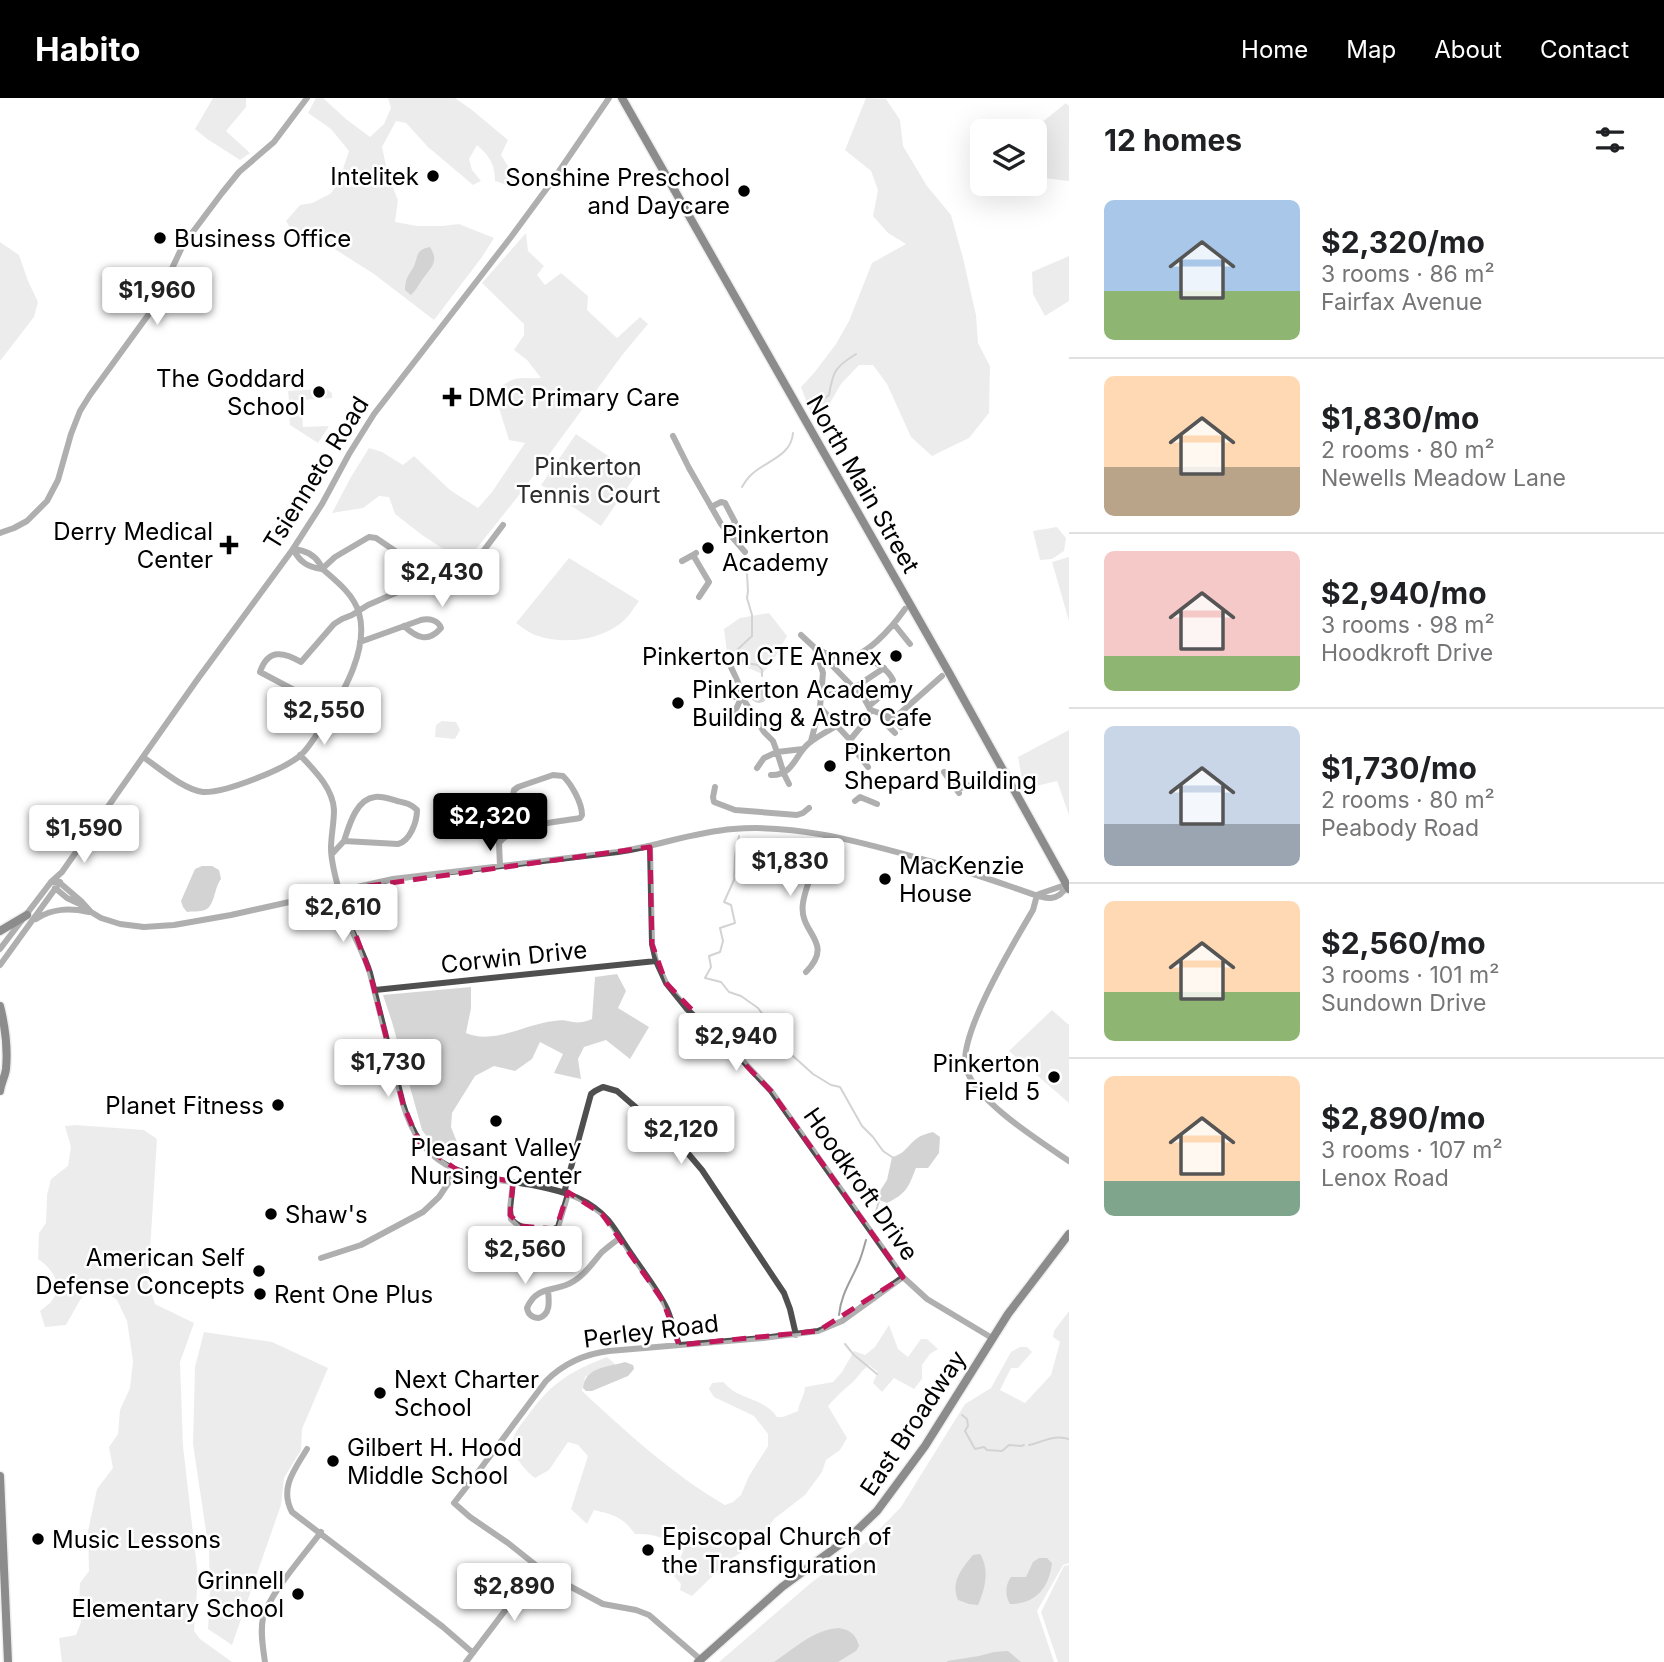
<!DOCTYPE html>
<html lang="en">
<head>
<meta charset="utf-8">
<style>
  :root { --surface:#fff; --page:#f6f6f6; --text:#202124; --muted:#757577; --line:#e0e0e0; --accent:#000 }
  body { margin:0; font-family:Inter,sans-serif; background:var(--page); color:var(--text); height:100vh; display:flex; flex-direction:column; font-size:26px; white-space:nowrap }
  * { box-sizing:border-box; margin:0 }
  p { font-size:23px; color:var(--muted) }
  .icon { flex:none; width:38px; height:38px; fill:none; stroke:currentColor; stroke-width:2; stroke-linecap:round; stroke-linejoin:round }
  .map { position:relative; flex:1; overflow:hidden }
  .details { display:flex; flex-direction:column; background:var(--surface); width:595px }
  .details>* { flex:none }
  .fabs { position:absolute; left:970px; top:21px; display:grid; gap:14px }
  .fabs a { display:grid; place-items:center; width:77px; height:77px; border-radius:10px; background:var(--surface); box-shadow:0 7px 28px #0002; font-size:35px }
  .price { position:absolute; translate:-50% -60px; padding:0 16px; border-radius:7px; background:#fff; color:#222; font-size:23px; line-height:46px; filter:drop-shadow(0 2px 4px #0008) }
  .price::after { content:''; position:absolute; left:50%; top:42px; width:21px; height:16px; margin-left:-10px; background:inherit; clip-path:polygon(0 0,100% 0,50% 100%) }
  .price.on { background:var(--accent); color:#fff }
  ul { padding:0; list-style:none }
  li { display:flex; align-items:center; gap:21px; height:175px; padding:0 35px }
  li+li { border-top:2px solid var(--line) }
  li span { display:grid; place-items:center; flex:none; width:196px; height:140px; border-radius:10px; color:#555 }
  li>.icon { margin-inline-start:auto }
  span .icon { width:84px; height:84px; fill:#fffc; stroke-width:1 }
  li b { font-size:30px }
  h2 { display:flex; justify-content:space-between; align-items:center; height:84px; padding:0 35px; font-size:30px }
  header { display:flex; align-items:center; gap:42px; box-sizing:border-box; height:98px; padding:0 35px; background:var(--accent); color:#fff }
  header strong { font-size:33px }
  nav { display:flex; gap:38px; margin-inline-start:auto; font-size:24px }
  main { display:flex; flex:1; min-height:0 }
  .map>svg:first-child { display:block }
  .green { fill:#d6d6d6 }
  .water { fill:#9d9d9d }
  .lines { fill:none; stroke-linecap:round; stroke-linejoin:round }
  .stream { stroke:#9d9d9d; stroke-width:2 }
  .major-casing { stroke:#dbdbdb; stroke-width:11 }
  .minor { stroke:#4f4f4f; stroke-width:6 }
  .major { stroke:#000; stroke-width:8 }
  .marked { fill:none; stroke:#c2185b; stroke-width:5; stroke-dasharray:14 9; stroke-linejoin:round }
  .poi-dot { fill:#000; stroke:#fff; stroke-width:2.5 }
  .labels { text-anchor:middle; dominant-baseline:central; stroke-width:5; stroke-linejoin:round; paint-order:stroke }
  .poi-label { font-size:24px; fill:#000; stroke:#fff; text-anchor:start }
  .park-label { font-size:24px; fill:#2d2d2d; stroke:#fff }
  .street-label { font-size:24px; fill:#000; stroke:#fff }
</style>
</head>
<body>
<header>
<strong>Habito</strong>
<nav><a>Home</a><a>Map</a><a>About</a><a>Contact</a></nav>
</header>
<main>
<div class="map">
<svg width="1069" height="1564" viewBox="0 0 1069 1564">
  <rect width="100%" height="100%" fill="#fff"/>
  <path class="green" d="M213 0H246V9L226 33 250 55 240 62 207 41 195 31Z
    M316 0H323L346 21 370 39 384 26 391 10 388 0H455L472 12 508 42 501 57 516 81 510 88 495 83C495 66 490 59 477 47L469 61 472 72 481 83 473 87 428 49 406 25 396 23 382 49 388 77 398 102 395 124 417 128H442L459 126 494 140 482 159 434 222 374 176 322 143 305 146 295 138 286 123 300 107 312 105 330 96 338 86 349 53 331 31 308 15Z
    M866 0 886 1 900 22 903 48 927 88 951 117 963 160 976 217 978 245 990 268 989 315 969 340 932 358 911 339 887 286 873 267H859L841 286 830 305 810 313 801 289 814 275 836 246 849 223 872 165 906 146 888 135 873 118 878 92 871 73 845 52Z
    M1066 5 1069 8V83L1035 79 1034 33H1031Z
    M526 135 528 153 544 168 537 177 545 187 561 175 588 198 587 212 617 240 640 219 648 226 623 256 523 392 465 465 422 437 395 416 389 399 379 398 363 410 332 415 351 379 369 350 382 354 403 367 414 358 450 392 478 410 492 394 525 345 509 342 499 310V291C515 276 521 281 541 280L527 262 514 252 524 237V226L482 185Z
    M0 144 19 157 28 183 38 204 34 219 0 263Z
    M1069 158V203L1045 218 1033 196 1032 174Z
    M320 291 324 294 326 291 332 295V300L289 303 288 293Z
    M301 304 303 329 329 328 318 345 290 327 288 305Z
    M576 336 636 377 601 428 541 387Z
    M1057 429 1066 440 1064 453 1052 461 1040 462 1033 433Z
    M1069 459V523L1052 464Z
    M569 460 639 503C633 511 628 520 621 525 599 543 561 547 535 537 528 534 522 529 516 525Z
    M769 515 787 538 774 561 762 576 744 568 727 555 724 531 740 520Z
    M442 623 456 624 460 632 455 641 435 639 436 627Z
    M1069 632V717L1057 683 1036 688 1022 681 1018 659Z
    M617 876 626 893 618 910 649 929 630 961 606 942 584 949 578 961 581 981 554 975 563 956 540 944 532 961 515 973 494 968 475 978 452 1015 451 1029 459 1049 453 1062 437 1052 422 1032 392 924 383 897 471 889V910L466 935C494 947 525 926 554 923 571 920 572 929 592 921L595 879Z
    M1052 912 1069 927V1005L1009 953Z
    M75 1027 144 1032 157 1041 148 1185 155 1206 194 1225 180 1264 183 1348 198 1479 194 1533 200 1541 232 1564H62L59 1540 76 1537 81 1524 79 1505 80 1485 89 1473 88 1433 97 1391 113 1370 109 1349 118 1336 120 1312 130 1290 133 1263 127 1223 117 1202 101 1191 89 1192 80 1202 66 1227 45 1229 40 1213 50 1205 58 1194C57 1179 51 1170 38 1161L39 1135 46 1125 47 1097 51 1081 68 1068 71 1049 65 1028Z
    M1069 1213V1465L1063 1467 1037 1513 1054 1564H719L812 1484 870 1441 901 1409 965 1306 991 1290 1011 1254 1020 1249H1027L1032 1254 1018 1270H1011L1000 1292 1025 1305 1051 1277 1060 1244 1053 1239 1054 1233Z
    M889 1227 898 1251 908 1259 921 1241H927L938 1251 930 1256 922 1267V1281L914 1291 894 1280 882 1294 873 1285 878 1274 869 1267C862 1272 859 1278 853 1284 844 1291 836 1299 828 1308L847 1340 840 1352 826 1362 822 1374 805 1397 774 1421 763 1436 748 1450 728 1463 692 1498 680 1492 681 1486 674 1478 684 1450C667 1441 654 1435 635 1436 623 1419 614 1417 594 1412L587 1426 571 1411 588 1358 578 1347 568 1344 549 1372 535 1380C526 1373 515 1361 513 1350 511 1338 519 1329 526 1320 551 1285 567 1275 607 1259L616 1267 600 1271 585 1279 582 1293C626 1334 672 1376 725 1407L733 1404 741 1397 749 1378 768 1348V1336L754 1318 714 1299 709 1291 712 1285 723 1284C728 1288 732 1293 737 1295 752 1303 767 1304 777 1319H783L798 1313C799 1304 804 1299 805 1289L833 1284 842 1274 854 1253 865 1257 875 1249Z
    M204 1234 272 1244 328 1270 302 1331 301 1352 284 1380 281 1407 232 1547 208 1531 210 1493 209 1453 193 1346 195 1269Z
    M1069 1467V1564H1058L1041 1514 1064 1468Z"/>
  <path class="water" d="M430 149C440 164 430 170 422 182 418 188 416 192 411 197L405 192C406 179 407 180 413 170 419 159 414 152 430 149Z
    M750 596a9 9 0 1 1 18 0a9 9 0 1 1-18 0Z
    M202 768H212L219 772 221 781C214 790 215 808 205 812 200 814 192 813 187 814L183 809 181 803 195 771Z
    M933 1034 940 1039 939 1055 928 1070H916C908 1090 907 1095 887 1105L879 1102 878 1096 887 1082 892 1059C906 1055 906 1049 916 1041 921 1037 928 1035 933 1034Z
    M625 1264 633 1267 634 1271 628 1278 592 1293H586L583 1290C585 1269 608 1269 625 1264Z
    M980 1456C990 1471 985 1492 978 1507L969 1506 958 1502C950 1484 962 1470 973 1457Z
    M1039 1460H1047L1052 1465C1049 1490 1036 1506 1010 1506 1005 1498 1005 1487 1011 1479H1026L1033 1464Z
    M839 1530C851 1532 856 1537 859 1548L856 1553 838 1564H774C794 1551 814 1531 839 1530Z
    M1008 1553 1021 1564H947V1563L979 1558 994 1554Z"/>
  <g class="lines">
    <path class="stream" d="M815 314 820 304 829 297C833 273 835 269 856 256
      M742 389C744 386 746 382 749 379 763 363 791 360 793 335
      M743 464 747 476 748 493 747 500 752 517V538L737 552V559L746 565 758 567 762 572V578
      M739 738 735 758 734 782 724 804 731 807 735 825 720 830 723 843 720 854 709 858 711 869 705 880 721 884 729 894 741 898 758 910 772 929 773 940 780 950 793 958 813 976 831 987 840 989 862 1028 873 1039 883 1053 892 1059
      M876 1113 880 1100
      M839 1217C841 1196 851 1183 859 1164 862 1157 864 1149 866 1142
      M845 1246 854 1257 877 1276
      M962 1317 967 1321 968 1328 965 1333 975 1351 984 1349 987 1352 1002 1353 1009 1347 1021 1348 1024 1347
      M1029 1347C1043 1344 1055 1336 1069 1341"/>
    <defs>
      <path id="major" d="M622 0 948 573 1069 791
        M0 833 27 817
        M0 908C5 928 8 950 6 971 5 979 1 985 0 993
        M0 1378 8 1564
        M698 1564 782 1489 850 1439 877 1413 925 1348 1008 1216 1069 1136"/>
    </defs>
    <use href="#major" class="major-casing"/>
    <path class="minor" d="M673 338 689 370 721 426 745 454
      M711 409 721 404 725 405 735 424 728 435
      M0 435 14 430 27 423 47 403 58 382 71 336 80 313 90 297 154 209 183 147 222 95 239 74 274 44 307 0
      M293 451C300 464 307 469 322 471
      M696 455 693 457 709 484 699 499
      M682 463 693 457
      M322 471 335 459 369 439 376 440 407 461
      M894 526 910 546
      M801 537 815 550 823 575 820 609 850 642 858 656 868 669
      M360 544 421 522C429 520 438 522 441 530 428 545 417 540 404 528
      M815 550C823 554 832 559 841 560 865 562 892 529 905 511
      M818 553 854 590 822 599
      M859 556C872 563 887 569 893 582L889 591 869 608
      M730 567C739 587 747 595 734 614
      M735 599H742L764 634 773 643 777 654 803 651
      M870 611 864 600 854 590 884 570
      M332 612 260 574C268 550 284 554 301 564L334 526 342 521 352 517 368 507 407 490 466 473 472 468 503 427
      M895 635 884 624 898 617 942 578
      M850 642 864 625 871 612 892 620 901 629
      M811 643 820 609
      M300 657C314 672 333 690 334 712 334 725 331 738 331 750 331 768 338 787 342 804 348 831 362 849 370 875L403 1006C424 1077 468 1077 532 1087 547 1090 564 1093 578 1100 589 1105 600 1113 608 1122 617 1133 624 1146 632 1157 644 1175 658 1192 667 1211 672 1223 675 1235 679 1247
      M143 659C158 669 184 692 203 694 225 695 286 671 302 656 312 646 319 632 327 621 344 593 369 550 359 515 354 498 340 486 326 474 319 468 324 474 320 466 314 456 304 452 293 451
      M757 670 764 660 777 654 784 676 789 686
      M944 674 959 695
      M771 677C793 678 795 657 808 646 817 638 828 633 838 627
      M715 689 713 699 714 704 735 712 797 717 803 715 809 710
      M957 691 971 687 981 681
      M855 703 860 699 877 706
      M650 749 652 846 656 863 666 885 687 911 740 960 771 993 903 1179 927 1201 992 1240
      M332 756 344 743 398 746C410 743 417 724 417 712 412 706 405 705 397 703 390 701 382 698 375 699 356 701 349 728 344 743
      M500 768 499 745C512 727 558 724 580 720L582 717C582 705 572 687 563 678L553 677 518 689 514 692 513 697 524 731
      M51 784 60 785 81 803 91 814 101 820 120 826 144 829 174 827 231 817 393 781 618 754C657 748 694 734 733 731 805 725 876 749 944 767 968 774 992 782 1015 790 1026 793 1041 801 1051 800 1060 799 1064 794 1067 787
      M55 790 67 800 84 808
      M1039 796 1068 786
      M1037 797 1033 812C1016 841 957 938 966 970 975 1003 1041 1044 1069 1063
      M36 821C53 810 70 810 89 814
      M0 851 51 784 62 774 197 582 293 451 322 406 349 356 374 316 511 139 553 82 609 0
      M0 867 60 784
      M806 874C836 843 798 836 803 805 806 784 820 758 827 738
      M375 892 656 863
      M513 1084 510 1111 511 1121C521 1132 544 1137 558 1129L568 1096
      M564 1095 591 996 595 993 603 989 617 993 685 1052 702 1072 784 1195 790 1211 796 1237
      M321 1160 361 1147 423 1114 439 1099 457 1072
      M548 1192C549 1203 551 1216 539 1220 533 1220 528 1217 527 1210 537 1186 556 1195 574 1183 586 1176 593 1164 602 1154 608 1149 614 1144 620 1140
      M307 1351C295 1371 279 1390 292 1414L443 1529 473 1555
      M700 1561 649 1517 636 1512 603 1506 547 1476 508 1445 470 1419 454 1405 475 1378 546 1283C564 1265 584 1256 609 1253L763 1240 818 1233 842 1223 903 1179
      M265 1564C263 1550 260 1534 263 1520 269 1496 305 1456 321 1434
      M466 1564 538 1469"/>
    <use href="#major" class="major"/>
  </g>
  <path d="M0 0H1069V1564H0ZM650 749 652 846 666 885 771 993 903 1179 818 1233 679 1247 663 1203 602 1116 568 1094 556 1131 521 1128 510 1117 513 1084 457 1072 419 1044 403 1006 370 875 339 792Z" fill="#fff" fill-opacity=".55" fill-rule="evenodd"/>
  <path class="marked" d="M650 749 652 846 666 885 771 993 903 1179 818 1233 679 1247 663 1203 602 1116 568 1094 556 1131 521 1128 510 1117 513 1084 457 1072 419 1044 403 1006 370 875 339 792Z"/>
  <g class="poi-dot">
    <circle cx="433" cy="78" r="7"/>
    <circle cx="744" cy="93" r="7"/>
    <circle cx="160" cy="140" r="7"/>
    <circle cx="319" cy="294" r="7"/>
    <path d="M448.5 288.5h7v7h7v7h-7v7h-7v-7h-7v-7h7z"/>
    <path d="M225.5 436.5h7v7h7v7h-7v7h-7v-7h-7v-7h7z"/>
    <circle cx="708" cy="450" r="7"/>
    <circle cx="896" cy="558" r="7"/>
    <circle cx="678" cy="605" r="7"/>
    <circle cx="830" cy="668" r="7"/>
    <circle cx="885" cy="781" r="7"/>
    <circle cx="1054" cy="979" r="7"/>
    <circle cx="278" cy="1007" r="7"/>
    <circle cx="496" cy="1023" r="7"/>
    <circle cx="271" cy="1116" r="7"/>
    <circle cx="259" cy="1173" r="7"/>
    <circle cx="260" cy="1196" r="7"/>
    <circle cx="380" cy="1295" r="7"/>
    <circle cx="333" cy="1363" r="7"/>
    <circle cx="38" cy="1441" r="7"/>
    <circle cx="648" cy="1452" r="7"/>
    <circle cx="298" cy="1496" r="7"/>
  </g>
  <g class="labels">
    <g class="poi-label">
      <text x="419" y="78" text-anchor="end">Intelitek</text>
      <text x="730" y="79" text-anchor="end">Sonshine Preschool<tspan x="730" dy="28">and Daycare</tspan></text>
      <text x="174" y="140">Business Office</text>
      <text x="305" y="280" text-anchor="end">The Goddard<tspan x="305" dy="28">School</tspan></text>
      <text x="468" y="299">DMC Primary Care</text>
      <text x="213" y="433" text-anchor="end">Derry Medical<tspan x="213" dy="28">Center</tspan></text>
      <text x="722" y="436">Pinkerton<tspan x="722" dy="28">Academy</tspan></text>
      <text x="882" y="558" text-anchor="end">Pinkerton CTE Annex</text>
      <text x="692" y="591">Pinkerton Academy<tspan x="692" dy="28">Building &amp; Astro Cafe</tspan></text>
      <text x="844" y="654">Pinkerton<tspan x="844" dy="28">Shepard Building</tspan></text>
      <text x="899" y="767">MacKenzie<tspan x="899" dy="28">House</tspan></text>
      <text x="1040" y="965" text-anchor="end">Pinkerton<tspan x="1040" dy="28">Field 5</tspan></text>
      <text x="264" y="1007" text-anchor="end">Planet Fitness</text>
      <text x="496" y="1049" text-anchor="middle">Pleasant Valley<tspan x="496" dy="28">Nursing Center</tspan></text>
      <text x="285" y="1116">Shaw's</text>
      <text x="245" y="1159" text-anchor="end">American Self<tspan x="245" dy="28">Defense Concepts</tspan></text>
      <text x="274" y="1196">Rent One Plus</text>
      <text x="394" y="1281">Next Charter<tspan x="394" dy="28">School</tspan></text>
      <text x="347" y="1349">Gilbert H. Hood<tspan x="347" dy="28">Middle School</tspan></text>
      <text x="662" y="1438">Episcopal Church of<tspan x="662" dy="28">the Transfiguration</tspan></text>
      <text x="52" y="1441">Music Lessons</text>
      <text x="284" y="1482" text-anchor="end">Grinnell<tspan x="284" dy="28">Elementary School</tspan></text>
    </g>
    <g class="park-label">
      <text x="588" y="368">Pinkerton<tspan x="588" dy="28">Tennis Court</tspan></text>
    </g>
    <g class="street-label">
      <text transform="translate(316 375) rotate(-58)">Tsienneto Road</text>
      <text transform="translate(863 386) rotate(60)">North Main Street</text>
      <text transform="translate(514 859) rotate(-6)">Corwin Drive</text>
      <text transform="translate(861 1086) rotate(55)">Hoodkroft Drive</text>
      <text transform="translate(651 1233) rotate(-7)">Perley Road</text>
      <text transform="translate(913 1325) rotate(-56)">East Broadway</text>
    </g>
  </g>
</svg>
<div class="fabs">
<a><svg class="icon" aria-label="layers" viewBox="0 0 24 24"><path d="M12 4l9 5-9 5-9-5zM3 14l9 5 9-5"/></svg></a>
</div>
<b class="price" style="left:157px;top:229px">$1,960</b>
<b class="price" style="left:442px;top:511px">$2,430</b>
<b class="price" style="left:324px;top:649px">$2,550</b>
<b class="price on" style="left:490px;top:755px">$2,320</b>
<b class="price" style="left:84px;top:767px">$1,590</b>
<b class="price" style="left:790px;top:800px">$1,830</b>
<b class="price" style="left:343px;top:846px">$2,610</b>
<b class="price" style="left:736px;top:975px">$2,940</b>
<b class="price" style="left:388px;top:1001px">$1,730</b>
<b class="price" style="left:681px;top:1068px">$2,120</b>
<b class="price" style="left:525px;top:1188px">$2,560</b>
<b class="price" style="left:514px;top:1525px">$2,890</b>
</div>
<section class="details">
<h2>12 homes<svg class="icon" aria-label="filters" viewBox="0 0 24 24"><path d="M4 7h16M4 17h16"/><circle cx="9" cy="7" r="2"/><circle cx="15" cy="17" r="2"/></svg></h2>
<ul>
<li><span style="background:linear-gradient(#a9c7e8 65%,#8fb573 0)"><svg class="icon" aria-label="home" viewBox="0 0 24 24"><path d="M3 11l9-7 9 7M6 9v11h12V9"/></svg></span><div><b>$2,320/mo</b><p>3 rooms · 86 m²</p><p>Fairfax Avenue</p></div></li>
<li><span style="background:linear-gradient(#ffd9b3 65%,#b9a48a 0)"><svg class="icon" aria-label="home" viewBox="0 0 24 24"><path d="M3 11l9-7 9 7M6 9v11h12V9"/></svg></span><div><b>$1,830/mo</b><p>2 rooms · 80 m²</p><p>Newells Meadow Lane</p></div></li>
<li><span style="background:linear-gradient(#f6c9c9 75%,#8fb573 0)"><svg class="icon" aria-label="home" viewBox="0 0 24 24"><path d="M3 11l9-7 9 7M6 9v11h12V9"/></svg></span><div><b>$2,940/mo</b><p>3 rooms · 98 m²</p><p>Hoodkroft Drive</p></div></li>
<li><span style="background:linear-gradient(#c9d6e8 70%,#9aa5b1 0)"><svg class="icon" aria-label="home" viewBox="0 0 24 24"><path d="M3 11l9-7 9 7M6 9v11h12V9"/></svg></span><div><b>$1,730/mo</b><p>2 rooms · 80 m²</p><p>Peabody Road</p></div></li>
<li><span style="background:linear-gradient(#ffd9b3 65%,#8fb573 0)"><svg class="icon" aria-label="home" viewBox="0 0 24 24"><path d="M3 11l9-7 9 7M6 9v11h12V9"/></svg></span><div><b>$2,560/mo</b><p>3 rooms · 101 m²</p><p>Sundown Drive</p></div></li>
<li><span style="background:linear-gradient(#ffd9b3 75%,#7fa58c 0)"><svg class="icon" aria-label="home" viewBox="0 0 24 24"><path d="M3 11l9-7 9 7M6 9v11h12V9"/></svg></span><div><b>$2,890/mo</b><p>3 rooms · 107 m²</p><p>Lenox Road</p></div></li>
</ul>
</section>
</main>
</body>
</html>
